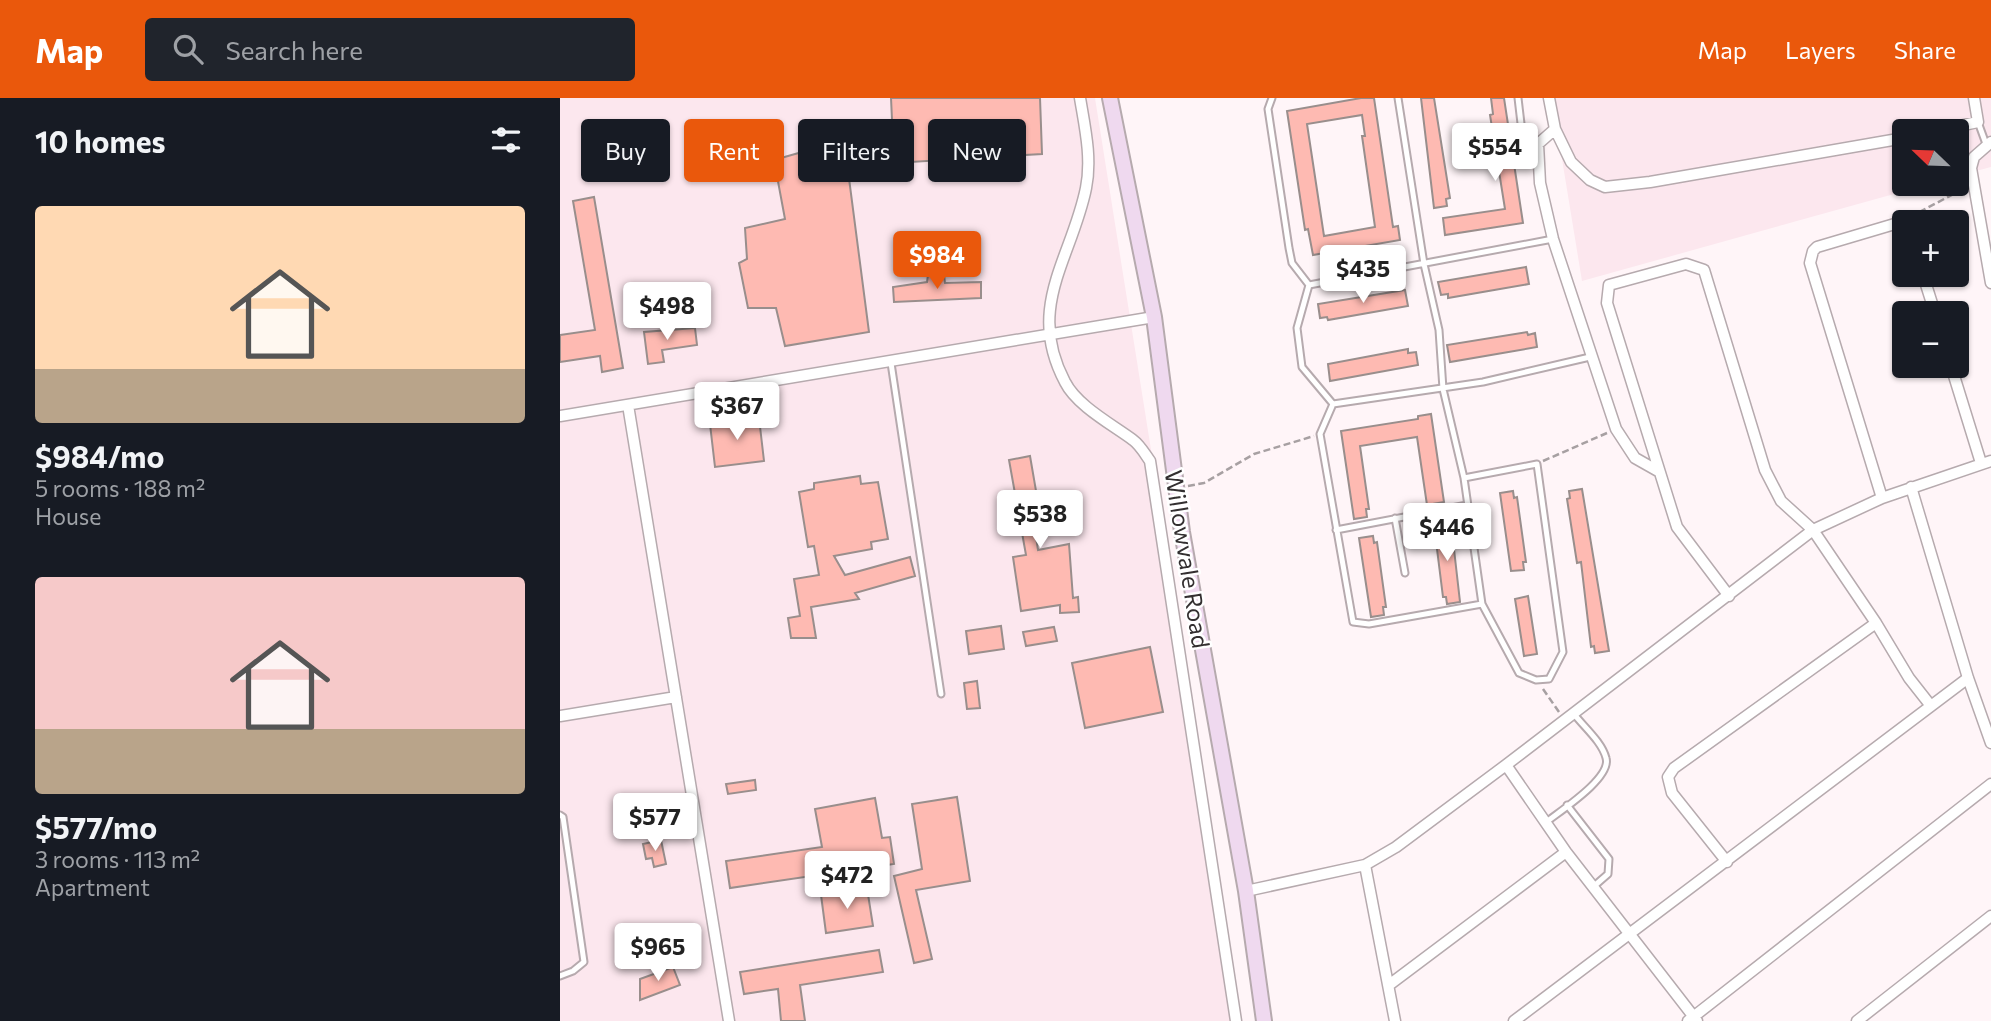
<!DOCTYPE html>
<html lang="en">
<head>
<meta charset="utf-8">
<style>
  :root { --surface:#171b24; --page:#20242c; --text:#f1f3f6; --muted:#9ea1a6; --accent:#ea580c }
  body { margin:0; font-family:Commissioner,sans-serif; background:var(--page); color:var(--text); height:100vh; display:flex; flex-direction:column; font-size:26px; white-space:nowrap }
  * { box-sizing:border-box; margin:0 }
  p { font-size:23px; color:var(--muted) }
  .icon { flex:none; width:38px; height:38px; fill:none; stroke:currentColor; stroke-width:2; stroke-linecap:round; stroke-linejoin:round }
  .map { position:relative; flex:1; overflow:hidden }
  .panel { display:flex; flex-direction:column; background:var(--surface); width:560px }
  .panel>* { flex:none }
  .banner { position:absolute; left:21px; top:21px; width:665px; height:63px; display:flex; gap:14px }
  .needle { width:46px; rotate:293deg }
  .tools { position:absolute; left:1332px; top:21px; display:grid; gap:14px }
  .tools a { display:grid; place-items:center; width:77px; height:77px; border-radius:7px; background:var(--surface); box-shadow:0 2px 5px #0004; font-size:35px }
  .price { position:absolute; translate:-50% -60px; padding:0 16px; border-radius:7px; background:#fff; color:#222; font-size:23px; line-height:46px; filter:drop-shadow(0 2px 4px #0008) }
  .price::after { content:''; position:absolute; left:50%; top:42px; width:21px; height:16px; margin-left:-10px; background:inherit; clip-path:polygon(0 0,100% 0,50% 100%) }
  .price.active { background:var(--accent); color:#fff }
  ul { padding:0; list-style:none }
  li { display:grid; align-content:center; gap:14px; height:371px; padding:0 35px }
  li span { display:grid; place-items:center; height:217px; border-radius:7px; color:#555 }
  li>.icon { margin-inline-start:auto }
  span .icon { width:126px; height:126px; fill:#fffc; stroke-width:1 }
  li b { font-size:30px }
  h2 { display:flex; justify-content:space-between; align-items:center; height:84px; padding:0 35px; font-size:30px }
  .chip { padding:0 24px; border-radius:7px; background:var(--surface); box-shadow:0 2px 5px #0004; font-size:24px; line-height:63px }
  .chip.active { background:var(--accent); color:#fff }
  header { display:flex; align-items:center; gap:42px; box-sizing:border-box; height:98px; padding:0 35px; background:var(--accent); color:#fff }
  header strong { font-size:33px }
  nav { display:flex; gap:38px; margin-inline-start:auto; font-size:24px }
  .search { width:490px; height:63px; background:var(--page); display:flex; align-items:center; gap:18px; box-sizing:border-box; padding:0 24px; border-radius:7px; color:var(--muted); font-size:26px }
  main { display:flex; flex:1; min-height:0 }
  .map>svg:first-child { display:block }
  .built { fill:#fce7ee }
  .building { fill:#febab2; stroke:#998e8c; stroke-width:2; fill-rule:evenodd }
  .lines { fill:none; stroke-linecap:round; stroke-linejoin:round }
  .service-casing { stroke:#b6aaae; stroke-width:9 }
  .minor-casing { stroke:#b6aaae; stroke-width:13 }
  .secondary-casing { stroke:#b6aaae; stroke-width:18 }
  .path { stroke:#a7a0a2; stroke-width:2.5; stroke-dasharray:7 3.5; stroke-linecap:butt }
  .service { stroke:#fff; stroke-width:5 }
  .minor { stroke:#fff; stroke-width:10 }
  .secondary { stroke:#efd9ef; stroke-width:14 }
  .labels { text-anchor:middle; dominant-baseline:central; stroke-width:5; stroke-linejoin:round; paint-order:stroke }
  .street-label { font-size:24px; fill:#332f30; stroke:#fff }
</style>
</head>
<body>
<header>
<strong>Map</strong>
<div class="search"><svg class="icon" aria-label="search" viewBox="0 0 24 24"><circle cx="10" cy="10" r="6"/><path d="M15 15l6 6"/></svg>Search here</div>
<nav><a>Map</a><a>Layers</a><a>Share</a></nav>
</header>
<main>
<section class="panel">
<h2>10 homes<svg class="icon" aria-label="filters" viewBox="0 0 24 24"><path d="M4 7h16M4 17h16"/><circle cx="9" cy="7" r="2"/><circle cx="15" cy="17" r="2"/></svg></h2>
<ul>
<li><span style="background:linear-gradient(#ffd9b3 75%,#b9a48a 0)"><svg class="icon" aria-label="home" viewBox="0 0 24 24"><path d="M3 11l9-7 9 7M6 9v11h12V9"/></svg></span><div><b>$984/mo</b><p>5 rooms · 188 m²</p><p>House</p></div></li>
<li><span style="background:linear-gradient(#f6c9c9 70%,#b9a48a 0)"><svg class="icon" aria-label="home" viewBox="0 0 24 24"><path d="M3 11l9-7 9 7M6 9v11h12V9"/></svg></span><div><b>$577/mo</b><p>3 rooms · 113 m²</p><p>Apartment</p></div></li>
</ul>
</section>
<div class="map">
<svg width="1431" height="923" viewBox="0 0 1431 923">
  <rect width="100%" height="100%" fill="#fff5f8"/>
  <path class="built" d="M0 0H535L682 923H0Z
    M992 0H1431V69L1397 78 1396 33H1344V86H1370L1022 183Z"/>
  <path class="building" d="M331 0H480L482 56 334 65Z
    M801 0H814L833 129 838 128 840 142 753 157 748 131 745 132 727 13ZM802 17 805 38H802L815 129 764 138 747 26Z
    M861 0H874L890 100 886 101 887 108 874 110Z
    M931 0H944L963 125 885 137 883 120 945 111 930 17 933 16Z
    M284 42 309 234 225 248 216 210H188L179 165 187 161 185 130 225 121 214 62Z
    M34 99 63 270 42 274 40 258 0 264V237L35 232 13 103Z
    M966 169 969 186 888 200V196L881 197 878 184Z
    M368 177H384L385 185 421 184V200L334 204 333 189 367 184Z
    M845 192 848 208 768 222 767 219 760 220 758 206Z
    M135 230 137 247 102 252 104 264 88 266 84 234Z
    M967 234 968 237 975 235 977 249 890 264 887 247Z
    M848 251V255L856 254 858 267 770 283 768 266Z
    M871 316 884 404 867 407 857 339 800 348 809 411H806L807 419 794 421 781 333 858 321V318Z
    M199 320 204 363 155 369 150 326Z
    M470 358 480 416 504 412 506 426 475 432 478 452 509 446 513 500 518 499 519 514 500 515V507L461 513 453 459 466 457 449 362Z
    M300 378 301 386 318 384 328 441 311 444 312 451 274 458 285 477 350 459 355 478 295 495 299 501 251 509 256 540H231L228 520 240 518 234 481 259 477 254 448 248 449 239 394 254 391V385Z
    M1022 391 1049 553 1035 555 1034 548 1031 549 1021 464 1017 465 1007 401 1010 400 1009 393Z
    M953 393 954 400 957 399 966 464H963L964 472 951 473 940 395Z
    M891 425 900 504 887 506 886 499H883L875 435 878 434 877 427Z
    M813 438 814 445 817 444 826 509H823L824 517 811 519 799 440Z
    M968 498 977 556 964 558 955 501Z
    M441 528 444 551 409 556 406 533Z
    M494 529 497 543 466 548 463 534Z
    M590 549 603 614 525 630 512 565Z
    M417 583 420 610 407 611 404 585Z
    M195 682 196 692 168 696 166 686Z
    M397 699 410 783 356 792 372 861 354 865 334 778 362 771 352 706Z
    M315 700 322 740 330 739 334 766 170 790 166 763 262 749 255 711Z
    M101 742 106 766 94 769 92 760 86 761 83 746Z
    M307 790 313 828 266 835 261 797Z
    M319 852 323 874 240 887 245 923H221L218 891 184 896 180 874Z
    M113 869 120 887 80 902V881Z"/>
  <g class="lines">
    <defs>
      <path id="service" d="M712 0 708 11 729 150 732 165 749 187 737 230 742 269 773 306
        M838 0 864 166 879 232 883 291 904 380 922 506 959 575 976 582 989 581 1003 554 977 366 904 380
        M958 0 962 34 978 46
        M1418 24 1426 46
        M749 187 993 141
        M331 265 381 596
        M835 420 845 475
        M776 432 907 407
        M922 506 809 526 793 524 760 336 773 306 923 284 1030 259
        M1007 707 1049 761 1048 776 1033 789
        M0 717 3 719 24 864 13 873 0 878
        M985 725C1000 713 1052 680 1046 660 1042 644 1024 629 1014 616"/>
      <path id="minor" d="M520 0C525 30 532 60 526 90 512 160 465 209 505 284 517 308 553 327 573 342 580 347 585 356 590 363L676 923
        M989 0 995 31 1011 64 1030 82 1045 89 1090 84 1344 40
        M995 31 978 46 980 85 993 141 1056 331 1075 360 1098 373
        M1375 33 1418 24 1414 0
        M1431 44 1414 59 1411 70 1431 185
        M1363 177 1375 215
        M1391 268 1421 365
        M68 307 169 923
        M0 318 594 219
        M1351 389 1408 580 1431 645
        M1322 400 1250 165 1253 153 1257 149 1338 125 1344 127
        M1169 498 1117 429 1047 205 1049 187 1126 166 1144 172 1205 372 1221 403 1253 432 1316 525
        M0 618 116 599
        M946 667 1006 754 1137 923
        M1167 764 1112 695 1108 679 1114 670 1316 525 1349 580 1371 608
        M805 767 835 923
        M686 793 805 767 836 749 946 667 1253 432 1322 400 1431 363
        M829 887 1006 754
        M954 923 1408 580
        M1128 923 1431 686
        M1297 923 1431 818"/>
      <path id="secondary" d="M550 0 594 219 622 434 686 793 704 923"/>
    </defs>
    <use href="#service" class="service-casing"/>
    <use href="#minor" class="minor-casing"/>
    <use href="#secondary" class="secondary-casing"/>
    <path class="path" d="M1350 119 1403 91
      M983 363 1047 335
      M628 388 644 385 694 356 754 338
      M983 591 999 614"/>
    <use href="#service" class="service"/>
    <use href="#minor" class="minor"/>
    <use href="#secondary" class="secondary"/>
  </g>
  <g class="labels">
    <g class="street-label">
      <text transform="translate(628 461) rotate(81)">Willowvale Road</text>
    </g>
  </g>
</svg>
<div class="tools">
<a><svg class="needle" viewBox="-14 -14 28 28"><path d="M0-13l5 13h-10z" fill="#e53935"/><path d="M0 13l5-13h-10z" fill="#9ea1a6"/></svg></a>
<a>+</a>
<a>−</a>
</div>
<b class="price" style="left:935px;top:85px">$554</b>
<b class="price active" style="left:377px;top:193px">$984</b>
<b class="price" style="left:803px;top:207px">$435</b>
<b class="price" style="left:107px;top:244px">$498</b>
<b class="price" style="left:177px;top:344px">$367</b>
<b class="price" style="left:480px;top:452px">$538</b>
<b class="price" style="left:887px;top:465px">$446</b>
<b class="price" style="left:95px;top:755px">$577</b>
<b class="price" style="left:287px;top:813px">$472</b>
<b class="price" style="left:98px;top:885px">$965</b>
<div class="banner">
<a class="chip">Buy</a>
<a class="chip active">Rent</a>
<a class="chip">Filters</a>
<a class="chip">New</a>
</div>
</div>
</main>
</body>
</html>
